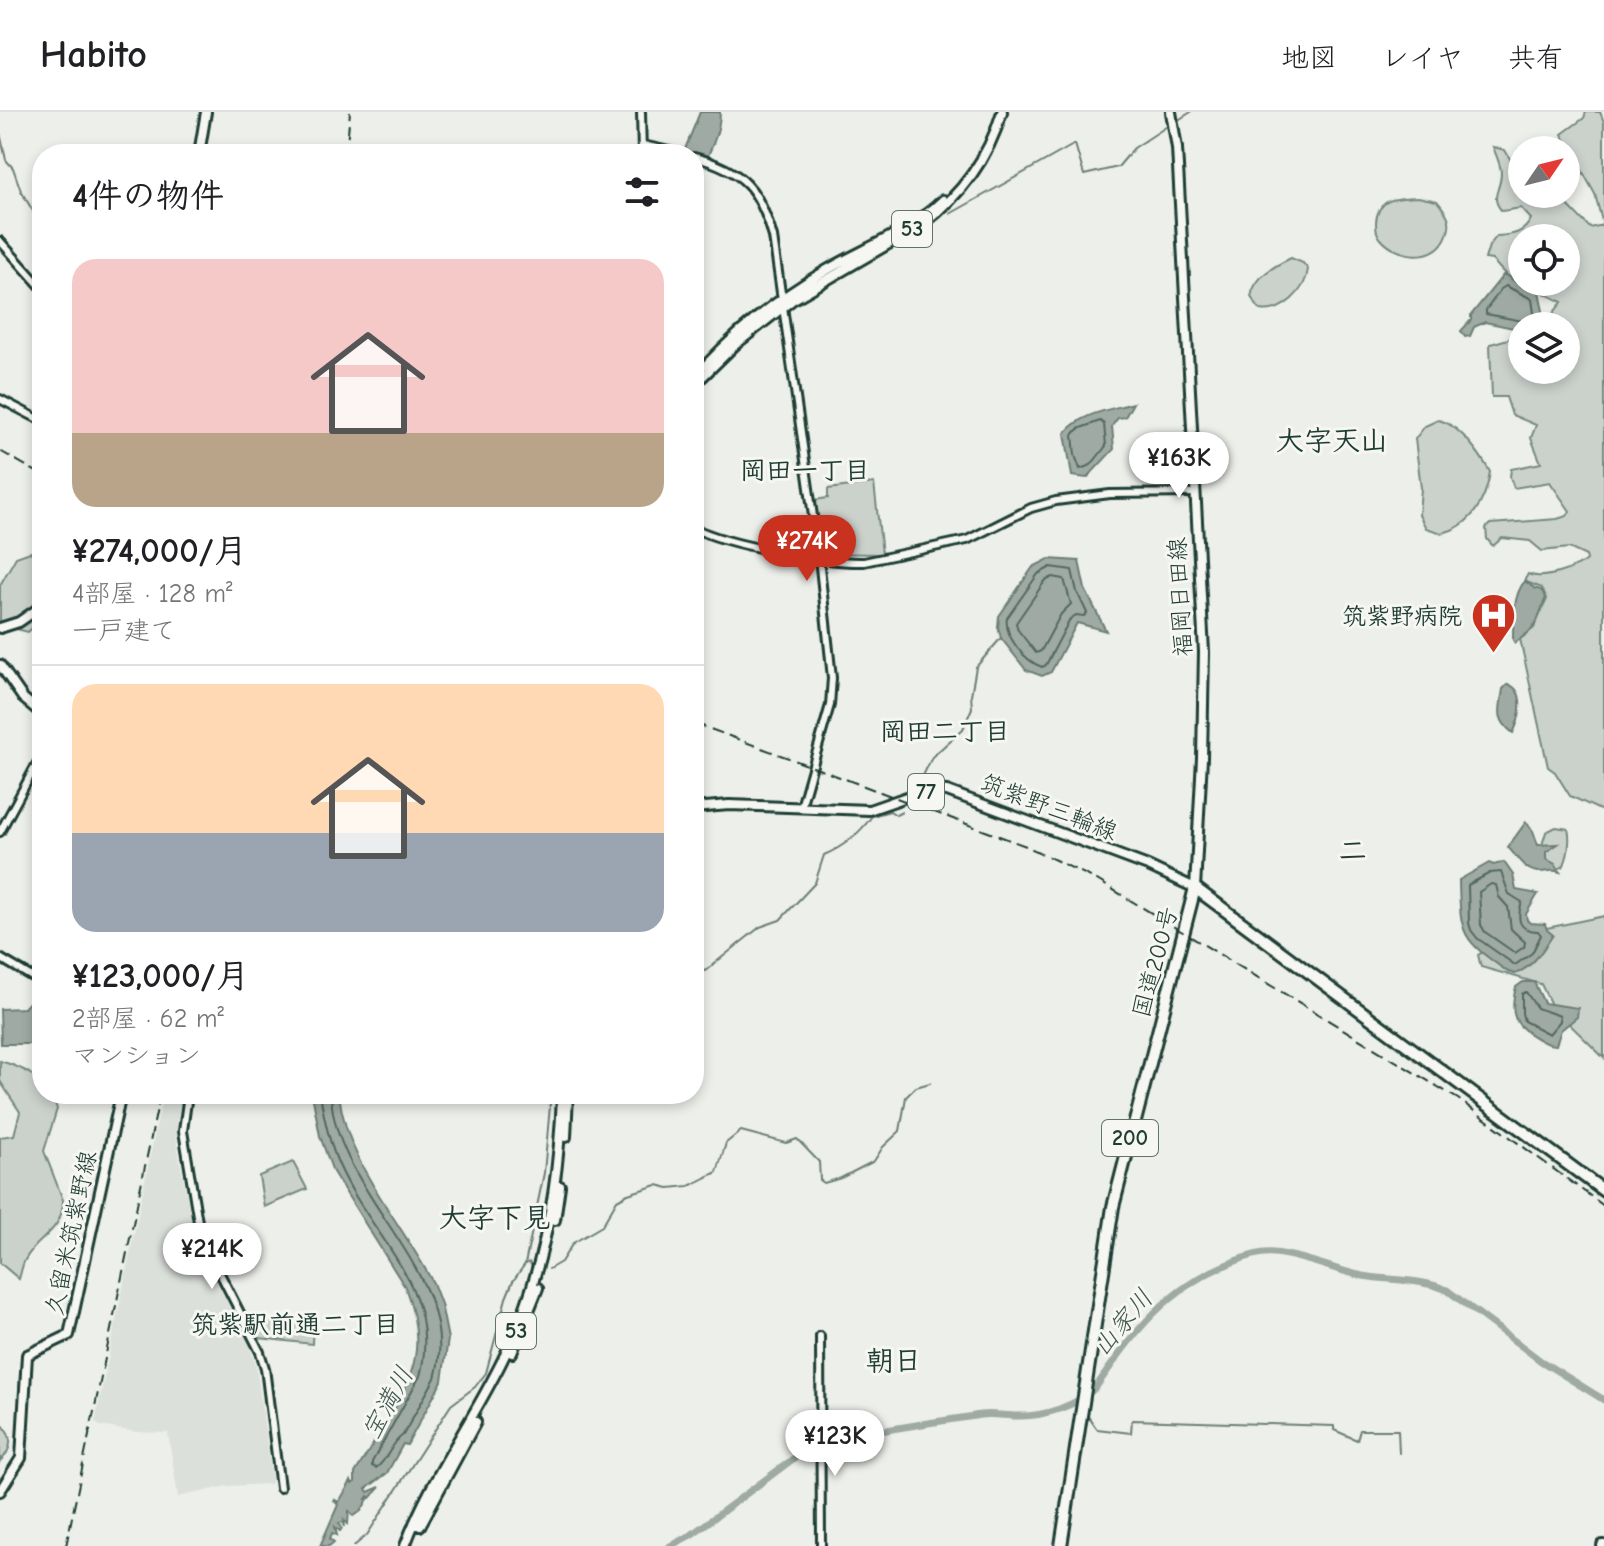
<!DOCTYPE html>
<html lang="ja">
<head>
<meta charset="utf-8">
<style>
  :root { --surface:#fff; --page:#f6f6f6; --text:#202124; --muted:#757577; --line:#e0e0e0; --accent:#c8321e }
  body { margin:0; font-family:"Comic Neue","Klee One",sans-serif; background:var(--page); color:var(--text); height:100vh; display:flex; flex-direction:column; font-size:30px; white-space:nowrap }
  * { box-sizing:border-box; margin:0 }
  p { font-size:26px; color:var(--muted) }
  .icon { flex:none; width:44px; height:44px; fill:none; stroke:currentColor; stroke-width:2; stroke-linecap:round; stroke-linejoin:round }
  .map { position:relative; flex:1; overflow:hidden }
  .sheet { position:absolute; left:32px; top:32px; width:672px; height:960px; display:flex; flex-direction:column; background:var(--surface); border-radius:32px; box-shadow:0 4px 12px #0003 }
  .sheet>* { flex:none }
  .needle { width:52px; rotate:55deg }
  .controls { position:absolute; left:1508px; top:24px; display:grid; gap:16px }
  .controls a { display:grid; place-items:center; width:72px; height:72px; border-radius:50%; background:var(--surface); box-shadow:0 4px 12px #0003; font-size:40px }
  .price { position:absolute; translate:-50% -68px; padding:0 18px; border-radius:28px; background:#fff; color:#222; font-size:26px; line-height:52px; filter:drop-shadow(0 2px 4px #0008) }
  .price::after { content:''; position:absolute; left:50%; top:48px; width:24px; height:18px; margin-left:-12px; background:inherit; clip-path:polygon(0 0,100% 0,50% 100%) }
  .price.selected { background:var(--accent); color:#fff }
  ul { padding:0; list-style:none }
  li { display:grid; align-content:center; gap:16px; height:424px; padding:0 40px }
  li+li { border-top:2px solid var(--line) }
  li span { display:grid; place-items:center; height:248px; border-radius:24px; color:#555 }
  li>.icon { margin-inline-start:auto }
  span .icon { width:144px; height:144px; fill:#fffc; stroke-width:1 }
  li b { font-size:34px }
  h2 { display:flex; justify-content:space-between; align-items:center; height:96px; padding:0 40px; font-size:34px }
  header { display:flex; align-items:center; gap:48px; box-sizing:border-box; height:112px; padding:0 40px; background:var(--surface); border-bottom:2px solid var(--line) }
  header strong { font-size:38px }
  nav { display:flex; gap:44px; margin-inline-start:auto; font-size:28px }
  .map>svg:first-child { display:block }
  .built { fill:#dce0db }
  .green { fill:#cbd2cc; stroke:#758880; stroke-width:2 }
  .water { fill:#9faaa4; stroke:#6c7e77; stroke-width:2 }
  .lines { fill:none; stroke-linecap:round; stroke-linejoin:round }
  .shore { stroke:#526961; stroke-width:2 }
  .stream { stroke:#6c7e77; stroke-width:2 }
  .river { stroke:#9faaa4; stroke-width:7 }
  .minor-casing { stroke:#1f3d34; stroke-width:12 }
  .major-casing { stroke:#1f3d34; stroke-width:14 }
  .highway-casing { stroke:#1f3d34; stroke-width:16 }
  .minor { stroke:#f6f6f2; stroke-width:6 }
  .major { stroke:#f6f6f2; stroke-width:8 }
  .highway { stroke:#f6f6f2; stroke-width:10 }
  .rail { stroke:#1f3d34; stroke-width:2; stroke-dasharray:12 6; stroke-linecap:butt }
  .labels { text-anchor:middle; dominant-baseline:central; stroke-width:6; stroke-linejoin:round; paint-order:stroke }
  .shield { fill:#f6f6f2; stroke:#60746d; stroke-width:2 }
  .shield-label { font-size:22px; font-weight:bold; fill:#1f3d34 }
  .street-label { font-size:24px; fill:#1f3d34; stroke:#f6f6f2 }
  .poi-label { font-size:24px; font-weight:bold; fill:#1f3d34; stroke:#f6f6f2; text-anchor:end }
  .neighbourhood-label { font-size:26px; font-weight:bold; fill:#1f3d34; stroke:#f6f6f2 }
  .water-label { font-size:26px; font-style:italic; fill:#3f5850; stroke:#f6f6f2 }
  .quarter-label { font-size:28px; font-weight:bold; fill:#1f3d34; stroke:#f6f6f2 }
</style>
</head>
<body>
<header>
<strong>Habito</strong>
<nav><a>地図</a><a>レイヤ</a><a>共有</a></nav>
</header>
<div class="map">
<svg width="1604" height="1434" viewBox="0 0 1604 1434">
  <rect width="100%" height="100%" fill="#edefea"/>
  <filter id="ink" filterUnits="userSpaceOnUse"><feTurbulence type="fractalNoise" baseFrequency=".0125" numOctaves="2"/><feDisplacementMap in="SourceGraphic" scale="16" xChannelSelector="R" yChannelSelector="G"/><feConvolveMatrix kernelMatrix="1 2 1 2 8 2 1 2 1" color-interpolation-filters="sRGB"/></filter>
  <g filter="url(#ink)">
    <path class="built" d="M163 982H182L177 1011V1033L193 1116 203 1143 249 1232 256 1253 272 1368 270 1372 228 1374 178 1385 168 1321 136 1320 100 1314 95 1310Z"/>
    <path class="green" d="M1586 0H1600L1604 10V700L1570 684 1555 660 1548 655 1520 527 1534 516 1547 487 1542 476 1524 469 1528 462C1542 469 1575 457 1587 448L1586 444 1569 436 1542 439 1530 429 1502 426 1493 434 1487 427 1486 416 1490 412 1557 407 1567 404 1570 399 1550 370 1514 376 1510 365 1511 357 1541 351 1531 326 1536 313 1512 303 1506 285H1492L1490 232 1494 231 1522 223V258H1566V214H1536L1551 204 1562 190 1523 170H1566V126H1522V170L1506 163 1492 148 1485 147 1489 134 1497 124C1512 123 1524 122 1531 107L1521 96 1502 99C1489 85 1501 78 1501 61 1501 53 1496 43 1493 35L1505 38 1513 52 1522 57V82H1534L1543 94 1560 85 1590 116 1603 113 1595 82 1562 22 1584 6Z
      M1418 85 1437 89C1448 102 1454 110 1445 127 1433 151 1396 145 1381 127 1376 122 1376 116 1376 110 1378 85 1398 86 1418 85Z
      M1291 146 1303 151 1308 157C1306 179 1282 202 1260 198L1251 185C1254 165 1274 154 1291 146Z
      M1438 308C1459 312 1480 342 1490 360 1486 388 1472 414 1442 421L1426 416 1419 403 1421 376 1415 327 1425 314Z
      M874 371 882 442 821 441 813 388 828 386V377Z
      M30 440 36 443 42 458 39 510 28 520 0 513V473L16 445Z
      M1556 715 1568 717C1571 727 1568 746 1563 755L1557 757 1539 743 1546 720Z
      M1604 804V946L1552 895 1541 872 1481 855 1478 843 1483 840 1542 817Z
      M0 949C15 953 30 960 42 970V982H52L57 997 44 1039 63 1088C63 1121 37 1124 25 1148 22 1153 21 1161 19 1167L0 1151V1025L14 1023 20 1000 0 969Z
      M293 1050 307 1077 264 1095 259 1064Z
      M249 1206 313 1212 312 1232 259 1226Z
      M0 1310C14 1324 13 1336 0 1350Z"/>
    <path class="water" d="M700 0H720C720 25 705 49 694 71V42H683Z
      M1504 162 1523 175 1539 179 1543 199 1539 209 1518 217 1485 210 1474 215 1470 224 1465 225 1461 219 1471 208V203Z
      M1133 291 1125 305 1118 306 1112 314 1114 337 1087 366 1072 364 1065 321C1081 301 1109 298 1133 291Z
      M1049 447 1079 449 1085 477 1106 519 1077 511 1051 560 1042 564 1026 558 1001 526 998 515 999 504 1033 455Z
      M1525 469 1534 476 1541 478 1546 485 1537 509 1529 520 1515 531 1513 528C1513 510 1513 482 1525 469Z
      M1508 572C1527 579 1520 607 1513 621 1495 607 1500 598 1503 577Z
      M1526 710 1533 719 1538 733 1558 732 1546 740V747L1555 752 1560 760C1551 757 1548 760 1540 760 1525 760 1517 745 1508 735Z
      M1504 750 1513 763 1516 778 1538 782 1526 802 1527 808 1530 811 1545 812 1547 818 1553 823C1543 838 1533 855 1515 862L1508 860C1462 827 1460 825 1459 768L1489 751 1494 753Z
      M1523 870H1534L1544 891 1578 896 1577 905 1561 918 1556 933C1548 933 1545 931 1538 927 1514 914 1509 902 1516 875Z
      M35 884 42 886V932H1L0 897 24 896Z
      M312 982H339C347 1054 400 1107 433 1171L441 1192 448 1227 442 1269 407 1333 403 1332 387 1361 366 1377 368 1380 380 1375 370 1386 368 1384 366 1387H368L361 1399 354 1404 349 1399 348 1412 344 1408 345 1415 343 1410 339 1411 342 1416 340 1419 335 1415 337 1423 332 1421 330 1427 334 1430 329 1434H320L338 1393 333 1387 339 1390 351 1369 352 1372 355 1370V1361L393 1300 388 1298 394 1297C420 1253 423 1223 405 1175L333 1060 320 1024Z"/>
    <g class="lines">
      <path class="shore" d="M1506 174 1532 187 1534 201 1528 210 1486 202V198L1501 177Z
        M1100 309 1104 312 1106 334 1091 353 1080 357 1075 343 1073 323 1078 317Z
        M1051 455 1072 458 1077 480 1087 501 1084 504 1076 503 1070 507 1046 553 1042 555C1025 549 1004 525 1007 506L1038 462Z
        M1053 465 1064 467 1071 492 1061 502 1041 539 1036 541 1018 518 1016 511 1045 469Z
        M1501 760 1509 782 1522 790C1517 806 1517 819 1538 819L1541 823 1532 841 1515 853 1477 826 1471 818 1469 811 1468 773 1490 761Z
        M1491 772 1496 773 1499 785 1508 795 1511 817 1525 830 1524 835 1515 841 1485 820 1481 813 1479 780Z
        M1526 880 1537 896 1560 904V909L1549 922 1524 909 1522 901V882Z
        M320 982C324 1006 329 1031 339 1053 371 1126 443 1176 420 1264L372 1350V1354L376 1356C388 1348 391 1331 403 1323L435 1266C465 1162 334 1083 331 982"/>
      <path class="stream" d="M1175 10 1191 0
        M0 21 6 48 13 56 21 79 42 114
        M950 102 1075 32 1084 63 1118 55 1134 36 1169 13
        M919 672 932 645 963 617 972 596 971 583 976 555 1001 526
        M694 854 705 859 760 815 780 808 815 771 824 743C843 735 860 721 872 704L890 699 896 703 902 700
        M526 1152 529 1150 532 1154
        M549 1157 561 1150 573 1131 602 1114 617 1088 628 1082 657 1073 669 1076 689 1074 717 1060 726 1031 741 1019 786 1031 797 1027 819 1050 820 1068 824 1071 841 1066 874 1049 883 1035 900 1019 906 985 916 975 930 971
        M1087 1303 1097 1317 1131 1321 1132 1308 1334 1314V1318L1357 1328 1360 1318H1398L1399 1341
        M354 1434 367 1423 451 1293 475 1275 486 1261 506 1186 513 1169 525 1152 544 1061 551 982"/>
      <path class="river" d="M670 1434 691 1423 801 1341C858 1319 920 1313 980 1303 992 1301 1005 1304 1017 1304 1043 1305 1077 1294 1096 1275 1135 1219 1167 1175 1233 1150 1245 1145 1261 1139 1274 1141 1305 1144 1333 1158 1363 1164 1392 1169 1419 1166 1447 1178L1541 1249 1604 1288"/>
      <defs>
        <path id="minor" d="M641 0 642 42
          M643 33 683 42
          M694 45C743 58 759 76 773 125L819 446 832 566 830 593 801 695
          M0 129 42 176
          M0 287 42 309
          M694 416C727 433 826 451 864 450L967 428 1031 396 1056 389 1110 382 1195 381
          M0 720 42 642
          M0 846 42 871
          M188 982 183 1019 200 1122 260 1240 265 1256 280 1376
          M820 1224 821 1434"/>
        <path id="major" d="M199 42 206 0
          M706 253C741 216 782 184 827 158 865 136 911 119 943 88
          M694 273 736 232 792 188 923 112C962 82 988 47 1002 0
          M0 516 19 510 42 494
          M0 553 23 586 42 602
          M694 696 729 693 869 698 918 681 933 678 947 679 1148 754 1195 776 1202 646 1204 540 1177 36 1171 0
          M566 1025 568 982
          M555 1108 560 1074
          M512 1241 538 1176
          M0 1379 21 1346 27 1243 69 1223 121 982
          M420 1414 476 1310
          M405 1434C428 1371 472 1310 502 1249 544 1166 559 1074 562 982"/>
        <path id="highway" d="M1061 1434 1113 1095 1195 776 1604 1079
          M1603 1434H1604"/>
      </defs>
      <use href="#minor" class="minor-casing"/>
      <use href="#major" class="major-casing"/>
      <use href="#highway" class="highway-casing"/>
      <use href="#minor" class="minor"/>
      <use href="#major" class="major"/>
      <use href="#highway" class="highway"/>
      <path class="rail" d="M346 42 350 0
        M0 339 42 363
        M694 611 1026 734 1097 768 1458 987 1604 1094
        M66 1434 160 982"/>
    </g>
  </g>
  <defs>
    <symbol id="hospital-pin" viewBox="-11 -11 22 30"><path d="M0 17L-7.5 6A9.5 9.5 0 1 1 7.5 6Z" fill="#c8321e" stroke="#f6f6f2"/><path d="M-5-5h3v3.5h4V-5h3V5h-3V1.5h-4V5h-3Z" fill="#fff"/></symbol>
  </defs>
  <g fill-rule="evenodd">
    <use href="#hospital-pin" x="1468" y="478" width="51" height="69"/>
  </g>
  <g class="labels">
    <g class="shield">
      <rect x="892" y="99" width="40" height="36" rx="6"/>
      <rect x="908" y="662" width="36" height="36" rx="6"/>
      <rect x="1102" y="1008" width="56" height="36" rx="6"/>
      <rect x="496" y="1201" width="40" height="36" rx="6"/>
    </g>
    <g class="shield-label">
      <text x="912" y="117">53</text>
      <text x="926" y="680">77</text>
      <text x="1130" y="1026">200</text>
      <text x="516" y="1219">53</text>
    </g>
    <g class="street-label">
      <text transform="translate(1180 485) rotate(-93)">福岡日田線</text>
      <text transform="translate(1049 695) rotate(21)">筑紫野三輪線</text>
      <text transform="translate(1155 850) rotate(-75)">国道200号</text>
      <text transform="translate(71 1121) rotate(-78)">久留米筑紫野線</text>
    </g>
    <g class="poi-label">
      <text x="1462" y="504">筑紫野病院</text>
    </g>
    <g class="neighbourhood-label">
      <text x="805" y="359">岡田一丁目</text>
      <text x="945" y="620">岡田二丁目</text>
      <text x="295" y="1213">筑紫駅前通二丁目</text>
    </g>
    <g class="water-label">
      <text transform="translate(1123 1211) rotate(-50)">山家川</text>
      <text transform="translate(388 1291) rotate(-61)">宝満川</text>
    </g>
    <g class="quarter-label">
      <text x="1332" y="329">大字天山</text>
      <text x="1353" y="739">二</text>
      <text x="495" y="1106">大字下見</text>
      <text x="894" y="1249">朝日</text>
    </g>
  </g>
</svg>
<div class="controls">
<a><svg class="needle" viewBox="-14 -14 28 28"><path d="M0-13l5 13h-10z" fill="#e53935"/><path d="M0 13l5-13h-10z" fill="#757577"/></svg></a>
<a><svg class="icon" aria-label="locate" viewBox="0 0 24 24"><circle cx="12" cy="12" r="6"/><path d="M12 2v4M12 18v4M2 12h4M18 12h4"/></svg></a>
<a><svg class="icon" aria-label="layers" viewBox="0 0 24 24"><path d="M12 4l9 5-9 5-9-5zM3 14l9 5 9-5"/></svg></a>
</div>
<b class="price" style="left:1179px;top:388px">¥163K</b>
<b class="price selected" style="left:807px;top:471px">¥274K</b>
<b class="price" style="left:212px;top:1179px">¥214K</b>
<b class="price" style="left:835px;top:1366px">¥123K</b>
<section class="sheet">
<h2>4件の物件<svg class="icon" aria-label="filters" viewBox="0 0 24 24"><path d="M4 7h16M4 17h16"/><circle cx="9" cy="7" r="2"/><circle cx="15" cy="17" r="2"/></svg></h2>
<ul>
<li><span style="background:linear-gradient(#f6c9c9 70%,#b9a48a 0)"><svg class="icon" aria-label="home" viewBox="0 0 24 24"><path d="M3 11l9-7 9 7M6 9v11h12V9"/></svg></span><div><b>¥274,000/月</b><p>4部屋 · 128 m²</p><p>一戸建て</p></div></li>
<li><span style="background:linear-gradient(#ffd9b3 60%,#9aa5b1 0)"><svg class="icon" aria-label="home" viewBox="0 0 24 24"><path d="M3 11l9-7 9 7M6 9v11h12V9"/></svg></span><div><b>¥123,000/月</b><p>2部屋 · 62 m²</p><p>マンション</p></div></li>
</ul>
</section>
</div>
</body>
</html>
